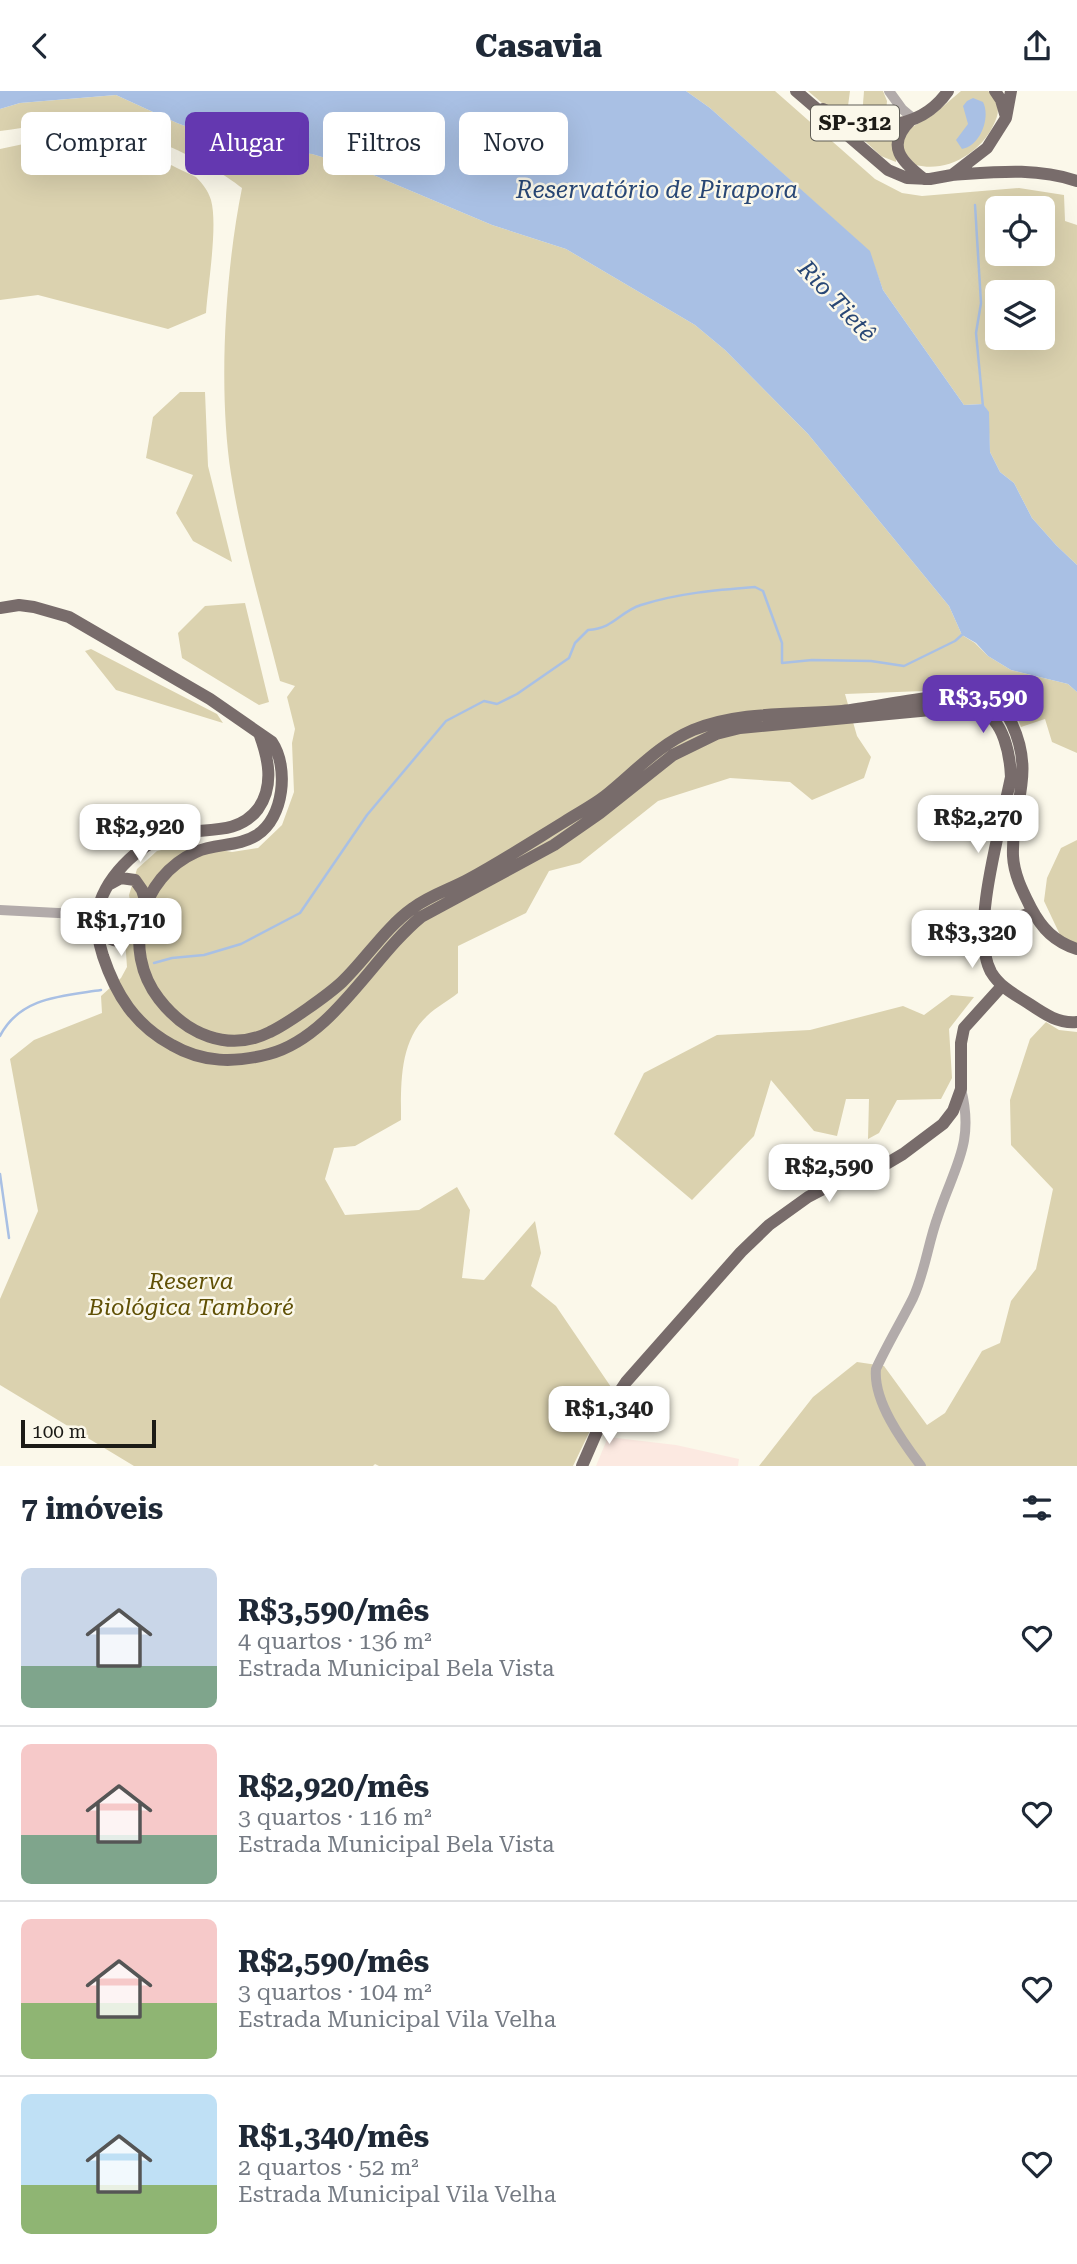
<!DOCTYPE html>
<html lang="pt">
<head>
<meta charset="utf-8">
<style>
  :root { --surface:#fff; --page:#f6f6f7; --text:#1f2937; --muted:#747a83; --line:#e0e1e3; --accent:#6438b0 }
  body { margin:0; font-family:"Roboto Serif",serif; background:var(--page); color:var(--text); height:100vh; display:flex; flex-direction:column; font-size:26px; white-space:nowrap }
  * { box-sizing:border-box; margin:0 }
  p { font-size:23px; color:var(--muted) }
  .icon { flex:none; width:38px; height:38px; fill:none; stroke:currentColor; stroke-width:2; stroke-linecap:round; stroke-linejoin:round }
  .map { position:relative; height:1375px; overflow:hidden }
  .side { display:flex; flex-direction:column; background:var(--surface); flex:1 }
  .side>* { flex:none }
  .banner { position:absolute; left:21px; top:21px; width:700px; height:63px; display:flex; gap:14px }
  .buttons { position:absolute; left:985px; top:105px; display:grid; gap:14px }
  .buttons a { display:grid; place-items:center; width:70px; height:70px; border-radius:10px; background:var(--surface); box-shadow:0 7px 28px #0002; font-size:35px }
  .scale { position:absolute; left:21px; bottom:18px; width:135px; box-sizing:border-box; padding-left:7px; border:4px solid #1c1b16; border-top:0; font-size:19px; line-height:24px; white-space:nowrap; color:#1c1b16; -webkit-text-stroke:5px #fbf8ea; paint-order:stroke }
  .price { position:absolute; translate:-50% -60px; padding:0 16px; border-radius:14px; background:#fff; color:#222; font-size:23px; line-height:46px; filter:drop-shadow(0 2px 4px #0008) }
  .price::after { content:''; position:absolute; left:50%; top:42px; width:21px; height:16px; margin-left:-10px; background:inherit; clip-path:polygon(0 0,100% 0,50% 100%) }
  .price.selected { background:var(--accent); color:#fff }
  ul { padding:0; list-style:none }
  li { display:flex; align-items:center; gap:21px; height:175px; padding:0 21px }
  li+li { border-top:2px solid var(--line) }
  li span { display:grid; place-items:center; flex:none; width:196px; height:140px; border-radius:10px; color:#555 }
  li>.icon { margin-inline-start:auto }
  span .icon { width:84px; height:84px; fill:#fffc; stroke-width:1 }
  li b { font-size:30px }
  h2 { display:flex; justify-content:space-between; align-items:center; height:84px; padding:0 21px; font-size:30px }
  .chip { padding:0 24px; border-radius:10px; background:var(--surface); box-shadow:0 7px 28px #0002; font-size:24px; line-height:63px }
  .chip.selected { background:var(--accent); color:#fff }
  header { display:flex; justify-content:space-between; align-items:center; height:91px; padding:0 21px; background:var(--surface); font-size:32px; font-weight:800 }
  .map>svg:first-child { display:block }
  .education { fill:#fce9e1 }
  .green { fill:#dbd2af; fill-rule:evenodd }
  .water { fill:#a9c0e4 }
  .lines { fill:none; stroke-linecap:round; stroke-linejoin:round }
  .stream { stroke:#a9c0e4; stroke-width:2.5 }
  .minor { stroke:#b2abaa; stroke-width:10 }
  .major { stroke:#786c6b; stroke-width:12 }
  .labels { text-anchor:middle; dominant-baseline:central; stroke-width:5; stroke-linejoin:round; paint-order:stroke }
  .shield { fill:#fbf8ea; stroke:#5f5d56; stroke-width:2 }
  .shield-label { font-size:21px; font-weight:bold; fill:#1c1b16 }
  .park-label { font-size:23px; font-style:italic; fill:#605005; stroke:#fbf8ea }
  .water-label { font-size:24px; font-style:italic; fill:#284775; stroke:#fbf8ea }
</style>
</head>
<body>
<header><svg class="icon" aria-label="back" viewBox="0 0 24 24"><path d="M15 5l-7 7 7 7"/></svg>Casavia<svg class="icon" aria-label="share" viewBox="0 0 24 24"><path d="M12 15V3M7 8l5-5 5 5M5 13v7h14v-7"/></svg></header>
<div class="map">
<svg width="1077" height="1375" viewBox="0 0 1077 1375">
  <rect width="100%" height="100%" fill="#fbf8ea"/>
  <path class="education" d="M608 1346 676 1354 739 1368 738 1375H596Z"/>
  <path class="green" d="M686 0H775L875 88 902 102 922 105 1019 97 1064 104 1065 130 1077 134V474L1056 454 1032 427 1014 392 1000 381 990 361 988 321 983 313 964 314 883 199 869 160 710 17ZM998 117H1043V163H998ZM998 201H1043V247H998Z
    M808 0H850L848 15 844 22 829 18Z
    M864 0H883L887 10 886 21 879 29C859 25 863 18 864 0Z
    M961 0C969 0 981 0 988 0 992 2 994 5 995 9 1000 18 998 25 993 35 980 62 947 82 916 74L903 60V48L912 36 933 24Z
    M116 4 177 32 246 58 312 63 352 75 492 134 566 158 695 234 725 259 808 343 949 515 962 544 975 552 988 565 1011 579 1068 593 1077 601V662L1052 651 1045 628 1021 636C1011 609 1003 603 975 598L845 603 857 645 871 666 864 687 812 709 790 691 730 687 658 710 580 772 549 780 526 822 458 855V902C448 910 436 916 427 925 399 951 401 994 401 1029L355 1055 334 1057 325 1088 345 1124 419 1119 457 1096 470 1119 462 1187 484 1189 535 1130 541 1162 531 1195 556 1215 611 1296 573 1375H379L375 1373 373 1375H134L0 1294V1208L38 1120 10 968 34 949 102 922 101 905 121 887 127 876 125 848 134 834 129 804 137 778 157 760 187 753 232 761 258 757 282 734 294 701 292 652 295 638 287 606 295 595 280 590C263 522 242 453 231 383 218 299 225 181 242 97 209 70 128 33 85 31 57 30 28 36 0 40V18L20 12Z
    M852 38H896V71L881 65Z
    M66 44C117 44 151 65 196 86 203 93 208 100 211 109 218 134 208 194 206 222L168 238 38 204 0 209V58Z
    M180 301H205L208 375 232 471 193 450 176 422 193 384 146 367 153 326Z
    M245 512 269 611 259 614 182 567 178 542 205 515Z
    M91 558 217 623 223 632 116 599 85 560Z
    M1077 749V854L1061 846 1044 810 1047 787 1061 757Z
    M951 904 974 906 949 938 952 987 941 1008 897 1009 879 1042 868 1048 869 1008H846L837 1045 814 1040 771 989 754 1045 692 1109 614 1043 644 982 717 944 810 939 903 915 924 924Z
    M1046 931 1059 939 1077 941V1375H759L813 1306 857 1271 884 1275 927 1334 945 1322 982 1260 1000 1252 1011 1210 1036 1178 1053 1098 1011 1054 1010 1009 1030 948Z"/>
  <path class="water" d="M0 0H686L710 17 870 160 883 199 964 314 983 313 989 321 990 361 1000 381 1014 392 1032 427 1056 454 1077 474V601L1068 593 1011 579 988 565 976 552 962 544 949 515 808 343 725 259 695 234 566 158 492 134 352 75 312 63 246 58 177 32 116 4 20 12 0 18Z
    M973 7 983 11C991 27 980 55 962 58L956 49 968 33 963 15 967 10Z"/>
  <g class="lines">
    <path class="stream" d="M975 114 981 212 976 242 983 316
      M154 872 172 867 204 864 241 853 300 822 367 724 446 630 484 610 497 613 517 603 569 567 575 552 588 539C615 537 619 521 641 514 679 502 716 499 755 496L763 500 782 552V572L812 569 871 570 904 575 955 550 964 542
      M0 945C20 906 62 905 101 899
      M0 1083 9 1147"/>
    <path class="minor" d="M889 0 902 18 914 28
      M0 819 97 824
      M921 1375C902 1350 873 1310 876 1278 887 1254 901 1231 913 1207 925 1181 928 1152 938 1125 954 1076 975 1052 961 998"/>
    <path class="major" d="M796 0 888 79 907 87 930 88 952 84 987 57 1006 27 1011 0
      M995 0 1001 9 1006 26
      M823 18C865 40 918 43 948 0
      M910 30C885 55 902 71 924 88
      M952 84C995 81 1036 76 1077 90
      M0 517 19 514 34 516 69 526 210 608 272 651C289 676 284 727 257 744 239 756 215 752 196 761 140 786 121 859 159 908 186 943 228 962 270 941 287 933 328 904 342 891 366 868 385 837 413 817 430 804 451 798 469 788 502 770 533 750 564 731 578 722 592 715 605 705 634 682 658 654 693 639 740 620 793 624 842 620 883 616 946 598 984 608 998 612 1006 620 1012 633 1036 685 1011 714 1013 765 1014 784 1023 801 1031 817 1042 838 1055 851 1077 858
      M259 642C268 666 275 694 258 718 236 747 200 735 170 744 137 754 103 788 97 823 95 835 99 852 103 865 116 904 135 934 172 954 203 972 235 972 269 963 333 946 372 866 421 826L554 754 600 722 673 664 716 643 740 637 952 617C961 618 972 617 981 620 1004 629 1010 664 1011 686 1002 732 969 841 991 881 1000 896 1014 903 1028 912 1043 922 1058 933 1077 931
      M110 793 121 787 135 789 142 799 146 812
      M98 838C115 855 125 854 139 836
      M985 861C996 840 1010 825 1034 822
      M582 1375 605 1322 626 1291 741 1161 769 1134 808 1106 829 1095 881 1076 903 1063 943 1033 953 1020 961 998V952L964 937 1002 895"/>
  </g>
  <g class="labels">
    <rect class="shield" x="811" y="14.5" width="88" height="35" rx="5"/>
    <g class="shield-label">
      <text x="855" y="32">SP-312</text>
    </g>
    <g class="park-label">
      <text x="191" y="1190">Reserva<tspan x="191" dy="26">Biológica Tamboré</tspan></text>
    </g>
    <g class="water-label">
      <text x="657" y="99">Reservatório de Pirapora</text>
      <text transform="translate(837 210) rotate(47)">Rio Tietê</text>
    </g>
  </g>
</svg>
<div class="buttons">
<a><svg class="icon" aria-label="locate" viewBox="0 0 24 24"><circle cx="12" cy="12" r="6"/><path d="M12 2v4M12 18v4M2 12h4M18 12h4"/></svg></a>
<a><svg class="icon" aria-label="layers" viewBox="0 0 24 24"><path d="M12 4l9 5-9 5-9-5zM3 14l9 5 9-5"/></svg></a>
</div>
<div class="scale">100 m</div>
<b class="price selected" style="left:983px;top:644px">R$3,590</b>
<b class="price" style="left:978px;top:764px">R$2,270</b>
<b class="price" style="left:140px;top:773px">R$2,920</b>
<b class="price" style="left:121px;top:867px">R$1,710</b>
<b class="price" style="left:972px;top:879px">R$3,320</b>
<b class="price" style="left:829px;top:1113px">R$2,590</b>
<b class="price" style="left:609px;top:1355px">R$1,340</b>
<div class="banner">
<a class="chip">Comprar</a>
<a class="chip selected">Alugar</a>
<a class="chip">Filtros</a>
<a class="chip">Novo</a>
</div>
</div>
<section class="side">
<h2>7 imóveis<svg class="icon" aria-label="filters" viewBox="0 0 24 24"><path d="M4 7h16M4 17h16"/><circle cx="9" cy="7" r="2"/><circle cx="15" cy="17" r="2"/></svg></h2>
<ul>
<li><span style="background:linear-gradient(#c9d6e8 70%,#7fa58c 0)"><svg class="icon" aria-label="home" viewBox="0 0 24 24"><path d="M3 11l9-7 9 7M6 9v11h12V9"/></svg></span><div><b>R$3,590/mês</b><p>4 quartos · 136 m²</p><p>Estrada Municipal Bela Vista</p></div><svg class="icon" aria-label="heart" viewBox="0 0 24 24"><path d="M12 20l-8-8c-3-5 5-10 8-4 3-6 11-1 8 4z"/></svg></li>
<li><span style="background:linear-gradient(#f6c9c9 65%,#7fa58c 0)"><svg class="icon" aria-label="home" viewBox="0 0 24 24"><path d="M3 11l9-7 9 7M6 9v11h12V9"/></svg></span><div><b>R$2,920/mês</b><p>3 quartos · 116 m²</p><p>Estrada Municipal Bela Vista</p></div><svg class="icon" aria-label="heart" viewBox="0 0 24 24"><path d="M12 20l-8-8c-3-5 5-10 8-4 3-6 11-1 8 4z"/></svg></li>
<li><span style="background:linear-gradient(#f6c9c9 60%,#8fb573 0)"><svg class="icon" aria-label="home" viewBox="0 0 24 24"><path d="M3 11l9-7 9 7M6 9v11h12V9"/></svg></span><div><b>R$2,590/mês</b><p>3 quartos · 104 m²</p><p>Estrada Municipal Vila Velha</p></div><svg class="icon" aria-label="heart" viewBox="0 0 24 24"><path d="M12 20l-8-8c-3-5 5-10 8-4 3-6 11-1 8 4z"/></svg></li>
<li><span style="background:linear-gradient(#bfe0f5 65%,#8fb573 0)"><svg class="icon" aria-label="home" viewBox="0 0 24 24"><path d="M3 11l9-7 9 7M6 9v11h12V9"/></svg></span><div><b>R$1,340/mês</b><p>2 quartos · 52 m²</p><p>Estrada Municipal Vila Velha</p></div><svg class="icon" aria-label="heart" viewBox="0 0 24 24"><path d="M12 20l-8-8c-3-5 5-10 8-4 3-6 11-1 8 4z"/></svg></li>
</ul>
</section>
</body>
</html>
